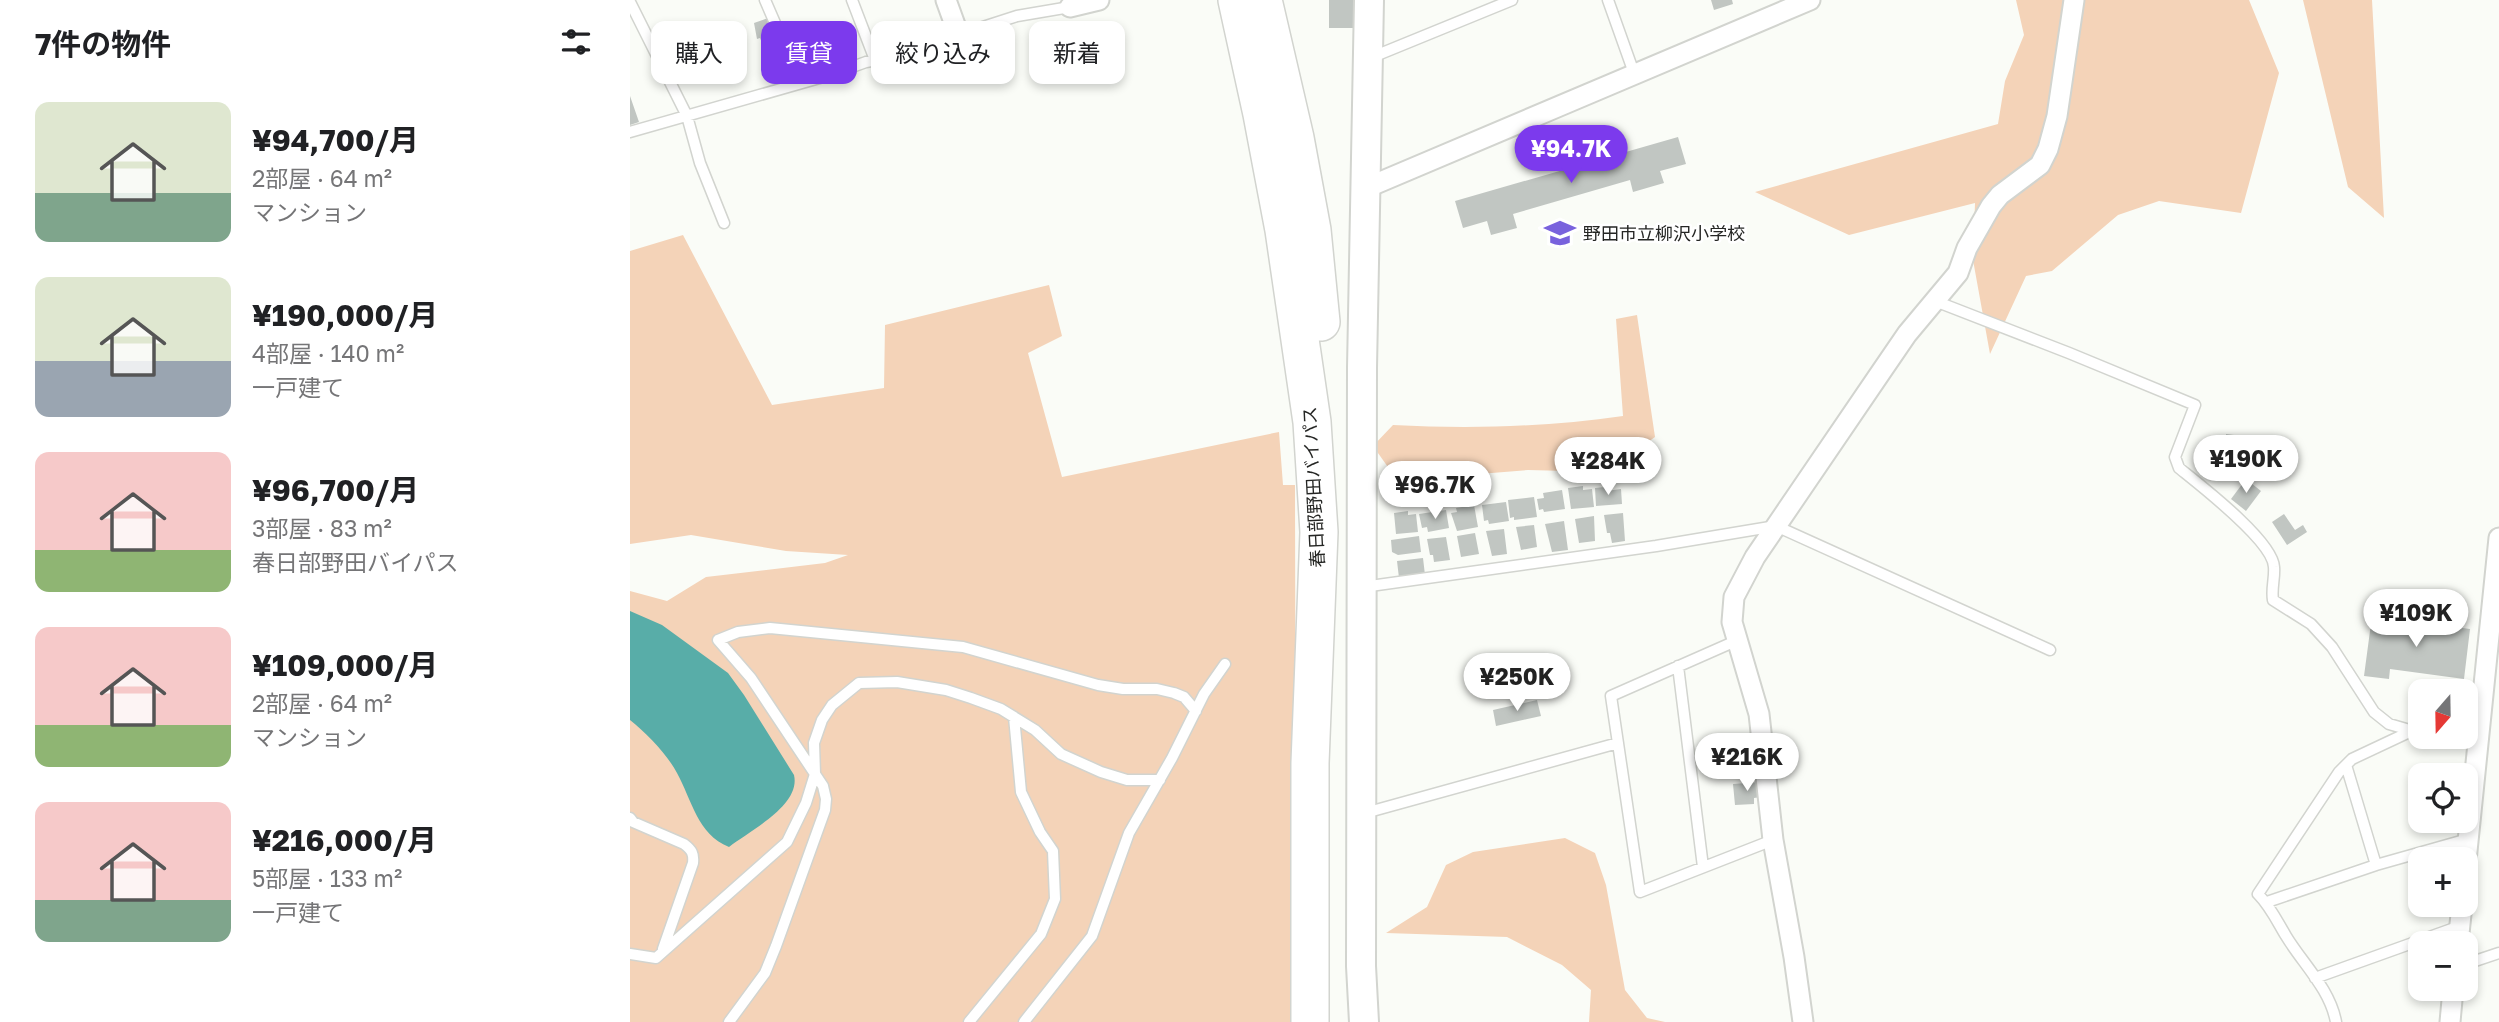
<!DOCTYPE html>
<html lang="ja">
<head>
<meta charset="utf-8">
<style>
  :root { --surface:#fff; --page:#f6f6f6; --text:#202124; --muted:#757577; --accent:#7c3aed }
  body { margin:0; font-family:"Golos Text","Noto Sans JP",sans-serif; background:var(--page); color:var(--text); height:100vh; display:flex; flex-direction:column; font-size:26px; white-space:nowrap }
  * { box-sizing:border-box; margin:0 }
  p { font-size:23px; color:var(--muted) }
  .icon { flex:none; width:38px; height:38px; fill:none; stroke:currentColor; stroke-width:2; stroke-linecap:round; stroke-linejoin:round }
  .map { position:relative; flex:1; overflow:hidden }
  .side { display:flex; flex-direction:column; background:var(--surface); width:630px }
  .side>* { flex:none }
  .hud { position:absolute; left:21px; top:21px; width:665px; height:63px; display:flex; gap:14px }
  .needle { width:46px; rotate:200deg }
  .tools { position:absolute; left:1778px; top:679px; display:grid; gap:14px }
  .tools a { display:grid; place-items:center; width:70px; height:70px; border-radius:14px; background:var(--surface); box-shadow:0 4px 10px #0003; font-size:35px }
  .price { position:absolute; translate:-50% -60px; padding:0 16px; border-radius:24px; background:#fff; color:#222; font-size:23px; line-height:46px; filter:drop-shadow(0 2px 4px #0008) }
  .price::after { content:''; position:absolute; left:50%; top:42px; width:21px; height:16px; margin-left:-10px; background:inherit; clip-path:polygon(0 0,100% 0,50% 100%) }
  .price.on { background:var(--accent); color:#fff }
  ul { padding:0; list-style:none }
  li { display:flex; align-items:center; gap:21px; height:175px; padding:0 35px }
  li span { display:grid; place-items:center; flex:none; width:196px; height:140px; border-radius:14px; color:#555 }
  li>.icon { margin-inline-start:auto }
  span .icon { width:84px; height:84px; fill:#fffc; stroke-width:1 }
  li b { font-size:30px }
  h2 { display:flex; justify-content:space-between; align-items:center; height:84px; padding:0 35px; font-size:30px }
  .tag { padding:0 24px; border-radius:14px; background:var(--surface); box-shadow:0 4px 10px #0003; font-size:24px; line-height:63px }
  .tag.on { background:var(--accent); color:#fff }
  main { display:flex; flex:1; min-height:0 }
  .map>svg:first-child { display:block }
  .green { fill:#f4d3b8 }
  .water { fill:#58ada8 }
  .building { fill:#c1c6c2 }
  .lines { fill:none; stroke-linecap:round; stroke-linejoin:round }
  .lane-casing { stroke:#d2d4cf; stroke-width:13 }
  .street-casing { stroke:#d2d4cf; stroke-width:23 }
  .secondary-casing { stroke:#d2d4cf; stroke-width:32 }
  .highway-casing { stroke:#d2d4cf; stroke-width:40 }
  .lane { stroke:#fff; stroke-width:10 }
  .street { stroke:#fff; stroke-width:19 }
  .secondary { stroke:#fff; stroke-width:28 }
  .highway { stroke:#fff; stroke-width:37 }
  .labels { text-anchor:middle; dominant-baseline:central; stroke-width:5; stroke-linejoin:round; paint-order:stroke }
  .poi-label { font-size:18px; fill:#252624; stroke:#fff; text-anchor:start }
  .street-label { font-size:18px; fill:#252624; stroke:#fff }
</style>
</head>
<body>
<main>
<section class="side">
<h2>7件の物件<svg class="icon" aria-label="filters" viewBox="0 0 24 24"><path d="M4 7h16M4 17h16"/><circle cx="9" cy="7" r="2"/><circle cx="15" cy="17" r="2"/></svg></h2>
<ul>
<li><span style="background:linear-gradient(#dfe7d0 65%,#7fa58c 0)"><svg class="icon" aria-label="home" viewBox="0 0 24 24"><path d="M3 11l9-7 9 7M6 9v11h12V9"/></svg></span><div><b>¥94,700/月</b><p>2部屋 · 64 m²</p><p>マンション</p></div></li>
<li><span style="background:linear-gradient(#dfe7d0 60%,#9aa5b1 0)"><svg class="icon" aria-label="home" viewBox="0 0 24 24"><path d="M3 11l9-7 9 7M6 9v11h12V9"/></svg></span><div><b>¥190,000/月</b><p>4部屋 · 140 m²</p><p>一戸建て</p></div></li>
<li><span style="background:linear-gradient(#f6c9c9 70%,#8fb573 0)"><svg class="icon" aria-label="home" viewBox="0 0 24 24"><path d="M3 11l9-7 9 7M6 9v11h12V9"/></svg></span><div><b>¥96,700/月</b><p>3部屋 · 83 m²</p><p>春日部野田バイパス</p></div></li>
<li><span style="background:linear-gradient(#f6c9c9 70%,#8fb573 0)"><svg class="icon" aria-label="home" viewBox="0 0 24 24"><path d="M3 11l9-7 9 7M6 9v11h12V9"/></svg></span><div><b>¥109,000/月</b><p>2部屋 · 64 m²</p><p>マンション</p></div></li>
<li><span style="background:linear-gradient(#f6c9c9 70%,#7fa58c 0)"><svg class="icon" aria-label="home" viewBox="0 0 24 24"><path d="M3 11l9-7 9 7M6 9v11h12V9"/></svg></span><div><b>¥216,000/月</b><p>5部屋 · 133 m²</p><p>一戸建て</p></div></li>
</ul>
</section>
<div class="map">
<svg width="1869" height="1022" viewBox="0 0 1869 1022">
  <rect width="100%" height="100%" fill="#fafcf7"/>
  <path class="green" d="M1386 0H1619L1649 73 1611 213 1529 201 1488 215 1422 271 1396 276 1360 354 1343 260 1345 203 1219 235 1125 192 1368 124 1375 81 1394 35Z
    M1673 0H1742L1754 218 1718 187Z
    M53 235 142 405 254 388 255 325 419 285 432 336 398 353 432 477 649 432 653 485H665L666 1022H0V591L37 601 76 577 195 563 218 555 156 551 61 535 0 544V251Z
    M1007 315 1025 437 976 472 898 470 787 479 765 477 743 446 763 425C840 429 917 427 993 416L986 319Z
    M935 838 965 853 976 885 995 990 1017 1018 1035 1022H959L961 990 932 965 877 937 756 933 797 907 816 865 843 852Z"/>
  <path class="water" d="M0 611 32 625 98 673 114 695 164 775C171 805 121 830 99 847 67 834 62 800 47 773 37 754 17 734 0 720Z"/>
  <path class="building" d="M699 0H726L725 28H699Z
    M1081 0H1102L1103 4 1084 10Z
    M138 18 148 43 134 48 130 38 127 39 124 23Z
    M0 96 9 122 0 125Z
    M1048 137 1056 164 1030 171 1034 183 1003 192 1000 180 883 214 887 228 861 235 857 221 833 228 825 201Z
    M1596 434 1612 436 1611 442 1625 443 1623 468 1584 464 1587 439 1596 440Z
    M1616 479 1631 491 1616 511 1601 499Z
    M953 486V490L962 489 964 507 941 509 938 488Z
    M975 487 976 491 991 489 992 504 966 506 965 488Z
    M932 490 935 509 914 512 913 509 909 510 907 499 914 498 913 493Z
    M904 497 907 517 884 520V517L880 518 878 500Z
    M876 502 879 521 859 524 858 520 854 521 852 505Z
    M844 505 848 527 827 531 821 513 827 512 826 508Z
    M816 510 819 528 798 532 797 527 792 528 789 514Z
    M778 511V515L786 514 788 532 766 534 764 513Z
    M993 513 995 541 982 543 980 533H977L974 515Z
    M1654 514 1665 530 1673 525 1677 532 1657 545 1642 522Z
    M964 516 965 541 949 543 945 519Z
    M934 521 938 550 922 552 915 524Z
    M904 525 907 547 891 550 886 527Z
    M874 529 877 554 862 556 856 531Z
    M845 533 849 554 831 557 827 536Z
    M789 536 791 552 768 555 762 552 761 540Z
    M816 537 820 560 804 562 803 555H800L797 539Z
    M793 558 795 575 769 578 767 561Z
    M1742 616 1840 629 1834 679 1760 669 1759 679 1734 676Z
    M907 700 911 716 866 726 863 710Z
    M1130 782 1131 797 1124 798V804L1105 805 1103 784Z"/>
  <g class="lines">
    <defs>
      <path id="lane" d="M135 0 171 83
        M222 0 245 60
        M978 0 1004 73
        M0 2 57 116 70 163 94 223
        M740 58 882 0
        M0 132 200 75 236 62 257 58 387 16 440 7
        M1305 301 1439 353 1565 405 1545 457 1549 468C1570 485 1643 541 1644 567 1645 578 1641 589 1643 600L1681 624 1702 647 1744 712 1759 724 1783 731
        M733 587 1026 546 1146 526 1420 650
        M1108 640 981 696 1010 892 1143 840
        M1048 666 1073 867
        M1836 701 1852 692
        M1716 765 1746 865
        M735 813 988 743
        M0 818 3 822 54 844C62 850 64 854 63 863L33 949
        M1637 902 1746 865 1838 839
        M0 954 26 958 157 842 176 803 185 774 184 743 192 720 202 705 229 683 267 682 316 690 341 698 371 709 405 730 431 754 471 772 497 780H530
        M1836 964 1869 953
        M1685 978 1830 926
        M99 1022 135 973 146 946 195 810 196 799 193 786 121 678 88 640 108 632 140 628 333 647 468 685 493 689H527L544 693 554 697 566 711
        M339 1022 411 934 425 899 423 851 410 832 391 792 384 717
        M394 1022 462 936 499 833 542 758 574 694 595 664
        M1706 1022C1700 989 1673 964 1656 936 1647 921 1640 906 1628 894L1709 772 1722 759 1790 727"/>
      <path id="street" d="M316 0 329 36
        M440 7 469 0
        M736 188 1180 0
        M1836 861 1869 538
        M1828 943 1832 905
        M1173 1022 1164 957 1143 840 1129 714 1102 622 1104 597 1125 557 1251 372 1277 334 1328 273 1337 248 1361 206 1370 195 1410 165 1418 149 1427 116 1444 0
        M1820 1022 1823 989"/>
      <path id="secondary" d="M734 1022 731 966 732 368 739 0"/>
      <path id="highway" d="M607 0 632 114 654 230 682 422 689 532 680 763V1022
        M633 0 665 138 682 230 691 322"/>
    </defs>
    <use href="#lane" class="lane-casing"/>
    <use href="#street" class="street-casing"/>
    <use href="#secondary" class="secondary-casing"/>
    <use href="#highway" class="highway-casing"/>
    <use href="#lane" class="lane"/>
    <use href="#street" class="street"/>
    <use href="#secondary" class="secondary"/>
    <use href="#highway" class="highway"/>
  </g>
  <defs>
    <symbol id="school-bare" viewBox="-9 -9 18 18"><path d="M0-5L7-2L0 1L-7-2ZM-4 1L0 2.5L4 1V4Q0 6-4 4Z" fill="#7962dd" stroke="#fff" stroke-width="2.5" paint-order="stroke"/></symbol>
  </defs>
  <g fill-rule="evenodd">
    <use href="#school-bare" x="908" y="211" width="44" height="44"/>
  </g>
  <g class="labels">
    <g class="poi-label">
      <text x="953" y="233">野田市立柳沢小学校</text>
    </g>
    <g class="street-label">
      <text transform="translate(683 487) rotate(-93)">春日部野田バイパス</text>
    </g>
  </g>
</svg>
<div class="tools">
<a><svg class="needle" viewBox="-14 -14 28 28"><path d="M0-13l5 13h-10z" fill="#e53935"/><path d="M0 13l5-13h-10z" fill="#757577"/></svg></a>
<a><svg class="icon" aria-label="locate" viewBox="0 0 24 24"><circle cx="12" cy="12" r="6"/><path d="M12 2v4M12 18v4M2 12h4M18 12h4"/></svg></a>
<a>+</a>
<a>−</a>
</div>
<b class="price on" style="left:941px;top:185px">¥94.7K</b>
<b class="price" style="left:1616px;top:495px">¥190K</b>
<b class="price" style="left:978px;top:497px">¥284K</b>
<b class="price" style="left:805px;top:521px">¥96.7K</b>
<b class="price" style="left:1786px;top:649px">¥109K</b>
<b class="price" style="left:887px;top:713px">¥250K</b>
<b class="price" style="left:1117px;top:793px">¥216K</b>
<div class="hud">
<a class="tag">購入</a>
<a class="tag on">賃貸</a>
<a class="tag">絞り込み</a>
<a class="tag">新着</a>
</div>
</div>
</main>
</body>
</html>
